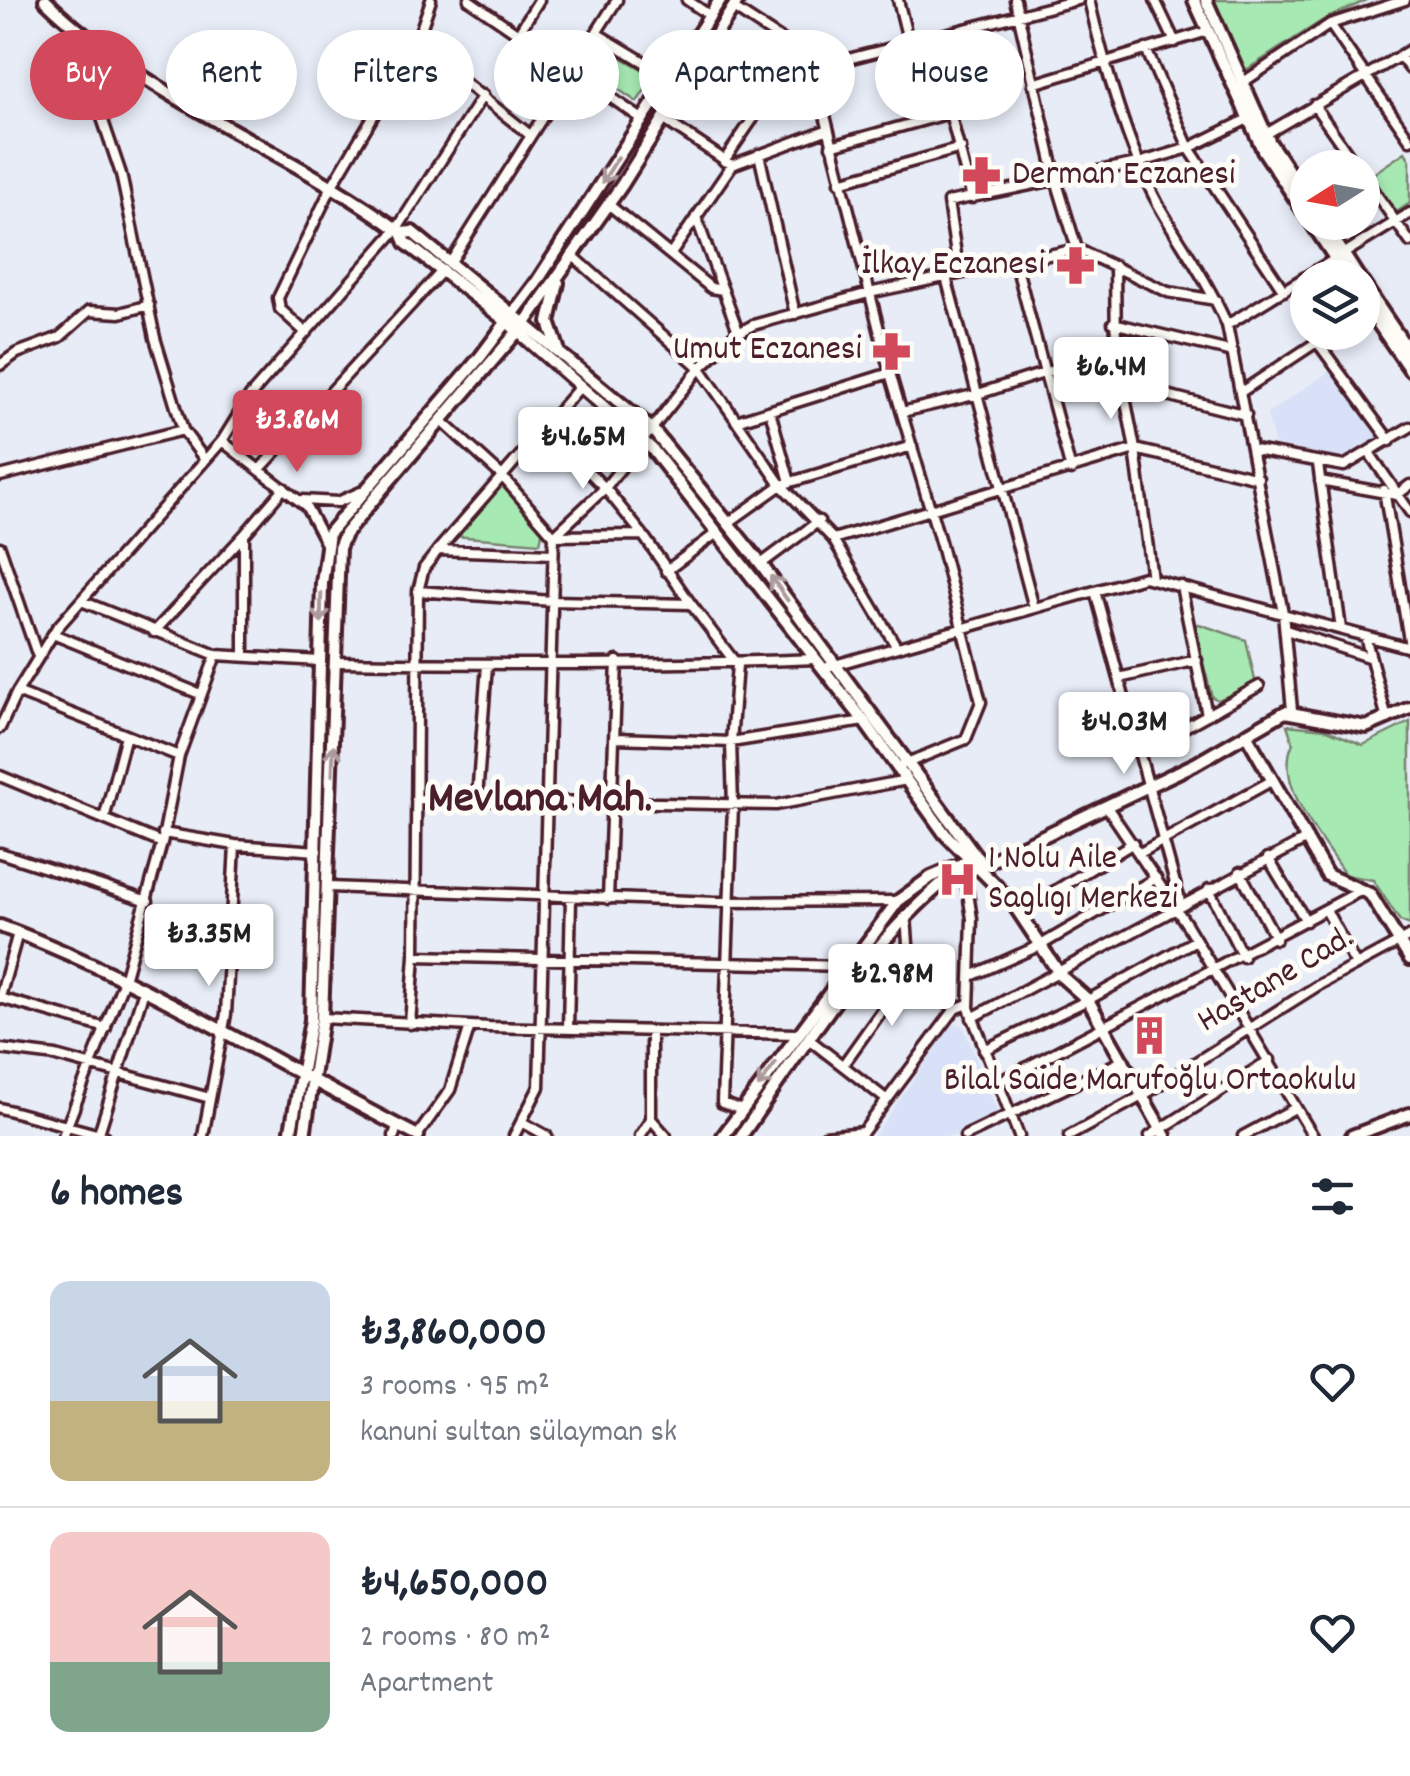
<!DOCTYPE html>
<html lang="en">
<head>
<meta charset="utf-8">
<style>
  :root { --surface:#fff; --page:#f6f6f7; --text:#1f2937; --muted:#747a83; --line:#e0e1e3; --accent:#d1495b }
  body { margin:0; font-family:Dekko,sans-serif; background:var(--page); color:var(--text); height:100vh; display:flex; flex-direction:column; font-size:38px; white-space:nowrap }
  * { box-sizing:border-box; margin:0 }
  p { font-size:32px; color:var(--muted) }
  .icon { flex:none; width:55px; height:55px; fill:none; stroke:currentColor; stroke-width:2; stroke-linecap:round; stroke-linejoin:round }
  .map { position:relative; height:1136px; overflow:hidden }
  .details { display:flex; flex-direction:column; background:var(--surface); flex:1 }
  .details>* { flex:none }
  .top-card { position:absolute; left:30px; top:30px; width:1350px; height:90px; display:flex; gap:20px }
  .needle { width:65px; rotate:259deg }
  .buttons { position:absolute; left:1290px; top:150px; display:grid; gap:20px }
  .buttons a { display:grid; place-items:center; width:90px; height:90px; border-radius:50%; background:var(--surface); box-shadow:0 5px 15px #0003; font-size:50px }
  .price { position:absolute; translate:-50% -85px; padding:0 22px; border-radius:10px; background:#fff; color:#222; font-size:32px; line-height:65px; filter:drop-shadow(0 2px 5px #0008) }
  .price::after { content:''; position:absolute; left:50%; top:60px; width:30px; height:22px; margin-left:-15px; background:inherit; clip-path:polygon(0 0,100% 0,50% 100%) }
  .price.current { background:var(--accent); color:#fff }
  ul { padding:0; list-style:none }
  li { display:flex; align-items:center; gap:30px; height:250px; padding:0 50px }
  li+li { border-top:2px solid var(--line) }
  li span { display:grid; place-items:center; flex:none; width:280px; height:200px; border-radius:20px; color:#555 }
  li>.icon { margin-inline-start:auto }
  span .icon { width:120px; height:120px; fill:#fffc; stroke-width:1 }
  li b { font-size:42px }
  h2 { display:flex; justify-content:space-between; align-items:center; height:120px; padding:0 50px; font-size:42px }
  .chip { padding:0 35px; border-radius:45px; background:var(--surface); box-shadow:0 5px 15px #0003; font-size:35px; line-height:90px }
  .chip.current { background:var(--accent); color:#fff }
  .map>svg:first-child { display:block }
  .built { fill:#d8e1f7 }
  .green { fill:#a7e9b3; stroke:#78846f; stroke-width:2.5 }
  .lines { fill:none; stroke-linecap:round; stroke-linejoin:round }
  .street-casing { stroke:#4a1f2b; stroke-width:15 }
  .secondary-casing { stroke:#4a1f2b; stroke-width:18 }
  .street { stroke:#fdfcf7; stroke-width:8 }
  .secondary { stroke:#fdfcf7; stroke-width:10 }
  .oneway { stroke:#ac999b }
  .labels { text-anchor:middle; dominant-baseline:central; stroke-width:10; stroke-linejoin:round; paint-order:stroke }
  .poi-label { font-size:35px; fill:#4a1f2b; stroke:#fdfcf7; text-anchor:start }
  .street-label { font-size:35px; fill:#4a1f2b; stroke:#fdfcf7 }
  .district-label { font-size:45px; font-weight:bold; fill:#4a1f2b; stroke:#fdfcf7 }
</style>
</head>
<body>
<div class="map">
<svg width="1410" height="1136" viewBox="0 0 1410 1136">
  <rect width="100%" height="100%" fill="#e7ecf7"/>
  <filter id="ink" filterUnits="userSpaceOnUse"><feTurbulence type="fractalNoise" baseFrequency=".01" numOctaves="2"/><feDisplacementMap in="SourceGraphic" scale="20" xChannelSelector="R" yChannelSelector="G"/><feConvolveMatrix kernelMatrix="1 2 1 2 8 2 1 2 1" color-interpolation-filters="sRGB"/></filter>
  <g filter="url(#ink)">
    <path class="built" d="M1330 371 1382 435 1380 441 1346 460 1275 445 1267 414Z
      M954 1023 963 1026 999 1116 952 1136H874Z"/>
    <path class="green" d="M1211 0H1367L1323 20 1243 72Z
      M601 46 654 76 637 102 587 68Z
      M1405 152 1410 160V203L1395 213 1370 176Z
      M499 479 544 524 540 543 453 536Z
      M1199 624 1246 640 1256 685 1218 700 1212 697 1193 625Z
      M1410 722V925L1400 921 1373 880 1345 875C1323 840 1273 785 1293 743L1287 725 1325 729 1363 745Z"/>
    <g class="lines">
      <defs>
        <path id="street" d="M469 0 642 119
          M687 0 709 15
          M898 0 909 44
          M1015 0 1057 183 1077 249
          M1089 0C1103 60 1129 151 1158 204 1181 245 1208 281 1227 325L1283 613 1292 710
          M1155 0 1175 42
          M733 8 799 51 813 68 1078 0
          M1330 24 1405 0
          M596 33 669 77
          M518 34 539 0
          M931 39 972 198
          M90 41 100 112 121 174 155 338 183 430
          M416 44 530 135
          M1146 49 1189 148 1284 291
          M1400 56 1410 69
          M813 68 890 373 941 545 981 702 966 739 897 767
          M1242 83 1330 24 1410 140
          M1033 84 1208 31
          M1314 105 1358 168
          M663 119 732 165 826 130
          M1266 134 1410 50
          M831 146 950 113
          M759 154 795 314
          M724 161 799 51
          M1362 174 1410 242
          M840 182 961 148
          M608 204 711 288 723 290
          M696 217 738 331
          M671 254 732 165
          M572 255 700 368 781 485 833 539 896 646
          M452 260 617 0
          M1015 261 1071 470
          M1115 266 1116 350 1135 449 1152 579
          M959 274 948 202 1142 162 1189 148 1248 119
          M946 277 1034 608
          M1113 323 1233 352
          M1227 325 1410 213
          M305 332 280 309 278 298 333 184 416 44 431 0
          M1318 343 1390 441
          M0 365 17 353 60 337 89 311 120 313 149 305
          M1123 384 1246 415
          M1241 392 1332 332
          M770 411 790 482
          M902 412 978 394 1116 350
          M736 421 890 373
          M443 422 501 475 554 536 643 535 691 604
          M547 430 605 488 643 535
          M222 441 306 506 326 544
          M1254 450 1344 466 1410 427
          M1370 454 1410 512
          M1318 464 1341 629
          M260 469 443 270
          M0 476 183 430 205 460
          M1320 481 1397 495 1410 485
          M1384 490 1410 646
          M302 500 338 502 361 492
          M728 523 781 485 912 446
          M244 535 284 488
          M833 539 1135 449 1258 478
          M0 547 37 654
          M438 550 553 554
          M761 564 819 521
          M666 571 718 532
          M1181 586 1207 715
          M418 591 552 601 691 604 737 665 731 742 733 805 722 1103 742 1110
          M1095 591 1181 905
          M84 602 216 655 320 661
          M1286 630 1371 658
          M154 632 244 535V655
          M53 634 200 694
          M1365 636 1387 719
          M336 662C497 665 656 666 816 659
          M824 668 1144 577 1410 648
          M1119 678 1197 660
          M0 728 17 692
          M616 738 731 742 864 721
          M1140 752 1259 686
          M179 756 17 692 56 629 222 441 250 396 397 229 483 95
          M0 776 162 843
          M477 798 487 665
          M416 799 776 805 907 780
          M1107 807 1187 925 1313 1136
          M104 819 126 735
          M163 833 235 845 317 851
          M0 853 148 901
          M1140 853 1273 780
          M1268 858 1306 921
          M1240 872 1276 939
          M965 873 972 919 969 1008 1019 1136
          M329 887 715 902 898 901
          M1209 889 1243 957
          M608 899 617 661
          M1326 910 1356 965
          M1019 913 1133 843
          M906 916 910 971 955 1009
          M415 956 845 966
          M971 976 1041 945 1156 878
          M0 997 18 933
          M0 998 106 1028
          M322 1018 489 1027 797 1034
          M972 1018 1307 839
          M410 1024 415 956 418 591 424 568 438 550 579 388
          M568 1028 571 898
          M811 1041 887 1100
          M0 1049 56 1056 210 1098
          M984 1050 1088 1000 1196 940
          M843 1065 910 971
          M997 1083 1362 890
          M0 1108 104 1136
          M651 1119 666 1136
          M522 1122 547 1136
          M63 1136 124 980 162 843 179 756 216 655
          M98 1136 144 990
          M203 1136 226 1014 235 845
          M394 1136 397 1126
          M417 1136 450 1090 470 1026
          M514 1136 539 1087 554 536 605 488 700 368 733 336 753 325 869 293 1077 249 1168 292 1216 300
          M640 1136 651 1119V1032
          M825 1136 863 1132 955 1009 968 1004
          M965 1136 1124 1060
          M1069 1136 1142 1096 1317 986 1410 936
          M1150 1136 1270 1060
          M1243 1136 1295 1108"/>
        <path id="secondary" d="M45 0C147 100 288 149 402 233L406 243 506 321 652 449 864 721 945 834 1012 902 1061 976 1088 1000 1165 1136
          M1194 0 1263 150 1308 218
          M1206 0 1270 143 1308 200
          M1311 222 1348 278
          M1323 222 1359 278
          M402 233 412 232 652 429 761 564 982 864
          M1362 282 1410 353
          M558 283 549 322 558 348
          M1362 300 1410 370
          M1246 734 1327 875 1370 894 1410 959
          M0 926C146 980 279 1066 418 1136
          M290 1136 311 1020 322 583 329 533 481 356 536 283 720 0
          M304 1136 322 1018 339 548 345 534 383 488 525 323 622 185 738 0
          M723 1136 898 901 931 877 971 860
          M741 1136C800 1052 863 951 940 885L1195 764 1285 712 1366 727 1410 708
          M1352 1136 1410 1114"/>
      </defs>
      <use href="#street" class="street-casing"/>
      <use href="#secondary" class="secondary-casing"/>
      <use href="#street" class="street"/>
      <use href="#secondary" class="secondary"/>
    </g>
    <defs><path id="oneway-shaft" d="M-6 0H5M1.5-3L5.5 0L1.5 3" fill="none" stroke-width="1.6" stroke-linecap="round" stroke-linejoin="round" transform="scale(2.5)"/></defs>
    <g class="oneway">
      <use href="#oneway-shaft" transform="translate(610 170) rotate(122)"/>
      <use href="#oneway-shaft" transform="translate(779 588) rotate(-125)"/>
      <use href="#oneway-shaft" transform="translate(321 608) rotate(91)"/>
      <use href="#oneway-shaft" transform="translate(333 760) rotate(-88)"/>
      <use href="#oneway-shaft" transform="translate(767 1075) rotate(126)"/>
    </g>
  </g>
  <defs>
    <symbol id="pharmacy-bare" viewBox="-9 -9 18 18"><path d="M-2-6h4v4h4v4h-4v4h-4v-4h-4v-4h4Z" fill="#d1495b" stroke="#fdfcf7" stroke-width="2.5" paint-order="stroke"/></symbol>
    <symbol id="hospital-bare" viewBox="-9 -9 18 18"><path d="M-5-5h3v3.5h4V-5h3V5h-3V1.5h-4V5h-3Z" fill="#d1495b" stroke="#fdfcf7" stroke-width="2.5" paint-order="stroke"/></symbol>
    <symbol id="building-bare" viewBox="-9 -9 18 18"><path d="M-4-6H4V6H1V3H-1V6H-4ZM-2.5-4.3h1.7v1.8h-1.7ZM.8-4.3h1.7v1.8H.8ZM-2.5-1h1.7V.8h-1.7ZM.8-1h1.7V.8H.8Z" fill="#d1495b" stroke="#fdfcf7" stroke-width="2.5" paint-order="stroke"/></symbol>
  </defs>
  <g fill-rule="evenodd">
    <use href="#pharmacy-bare" x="954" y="148" width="55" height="55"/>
    <use href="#pharmacy-bare" x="1048" y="238" width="55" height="55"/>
    <use href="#pharmacy-bare" x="864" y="324" width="55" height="55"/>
    <use href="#hospital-bare" x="930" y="852" width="55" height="55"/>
    <use href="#building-bare" x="1122" y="1008" width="55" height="55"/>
  </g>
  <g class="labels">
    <g class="poi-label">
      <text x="1012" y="176">Derman Eczanesi</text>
      <text x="1045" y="266" text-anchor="end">İlkay Eczanesi</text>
      <text x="862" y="351" text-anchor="end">Umut Eczanesi</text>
      <text x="988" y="860">1 Nolu Aile<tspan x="988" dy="40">Saglıgı Merkezi</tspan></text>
      <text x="1150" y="1082" text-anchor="middle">Bilal Saide Marufoğlu Ortaokulu</text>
    </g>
    <g class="street-label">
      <text transform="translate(1276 981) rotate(-31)">Hastane Cad.</text>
    </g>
    <g class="district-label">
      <text x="540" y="801">Mevlana Mah.</text>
    </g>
  </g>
</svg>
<div class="buttons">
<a><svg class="needle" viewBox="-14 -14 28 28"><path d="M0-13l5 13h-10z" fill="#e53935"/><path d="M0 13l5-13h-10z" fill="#747a83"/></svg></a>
<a><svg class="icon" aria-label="layers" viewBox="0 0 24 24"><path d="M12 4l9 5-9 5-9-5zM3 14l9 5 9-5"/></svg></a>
</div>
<b class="price" style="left:1111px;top:422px">₺6.4M</b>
<b class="price current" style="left:297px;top:475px">₺3.86M</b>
<b class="price" style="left:583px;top:492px">₺4.65M</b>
<b class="price" style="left:1124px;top:777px">₺4.03M</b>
<b class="price" style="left:209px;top:989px">₺3.35M</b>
<b class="price" style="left:892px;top:1029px">₺2.98M</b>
<div class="top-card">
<a class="chip current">Buy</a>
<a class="chip">Rent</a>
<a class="chip">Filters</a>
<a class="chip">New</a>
<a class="chip">Apartment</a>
<a class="chip">House</a>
</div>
</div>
<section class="details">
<h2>6 homes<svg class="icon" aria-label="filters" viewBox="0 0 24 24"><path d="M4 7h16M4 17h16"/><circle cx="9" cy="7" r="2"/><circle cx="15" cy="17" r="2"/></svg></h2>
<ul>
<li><span style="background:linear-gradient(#c9d6e8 60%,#c2b280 0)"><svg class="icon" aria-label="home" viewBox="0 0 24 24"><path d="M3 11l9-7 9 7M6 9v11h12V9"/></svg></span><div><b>₺3,860,000</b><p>3 rooms · 95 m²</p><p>kanuni sultan sülayman sk</p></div><svg class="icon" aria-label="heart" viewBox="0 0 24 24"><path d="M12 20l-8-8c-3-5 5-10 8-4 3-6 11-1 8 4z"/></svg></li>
<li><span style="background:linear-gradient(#f6c9c9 65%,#7fa58c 0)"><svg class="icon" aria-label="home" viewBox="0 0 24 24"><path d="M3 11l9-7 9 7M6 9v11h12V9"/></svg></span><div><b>₺4,650,000</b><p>2 rooms · 80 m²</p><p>Apartment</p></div><svg class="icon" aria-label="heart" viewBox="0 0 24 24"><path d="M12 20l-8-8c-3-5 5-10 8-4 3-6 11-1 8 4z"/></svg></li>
</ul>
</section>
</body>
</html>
